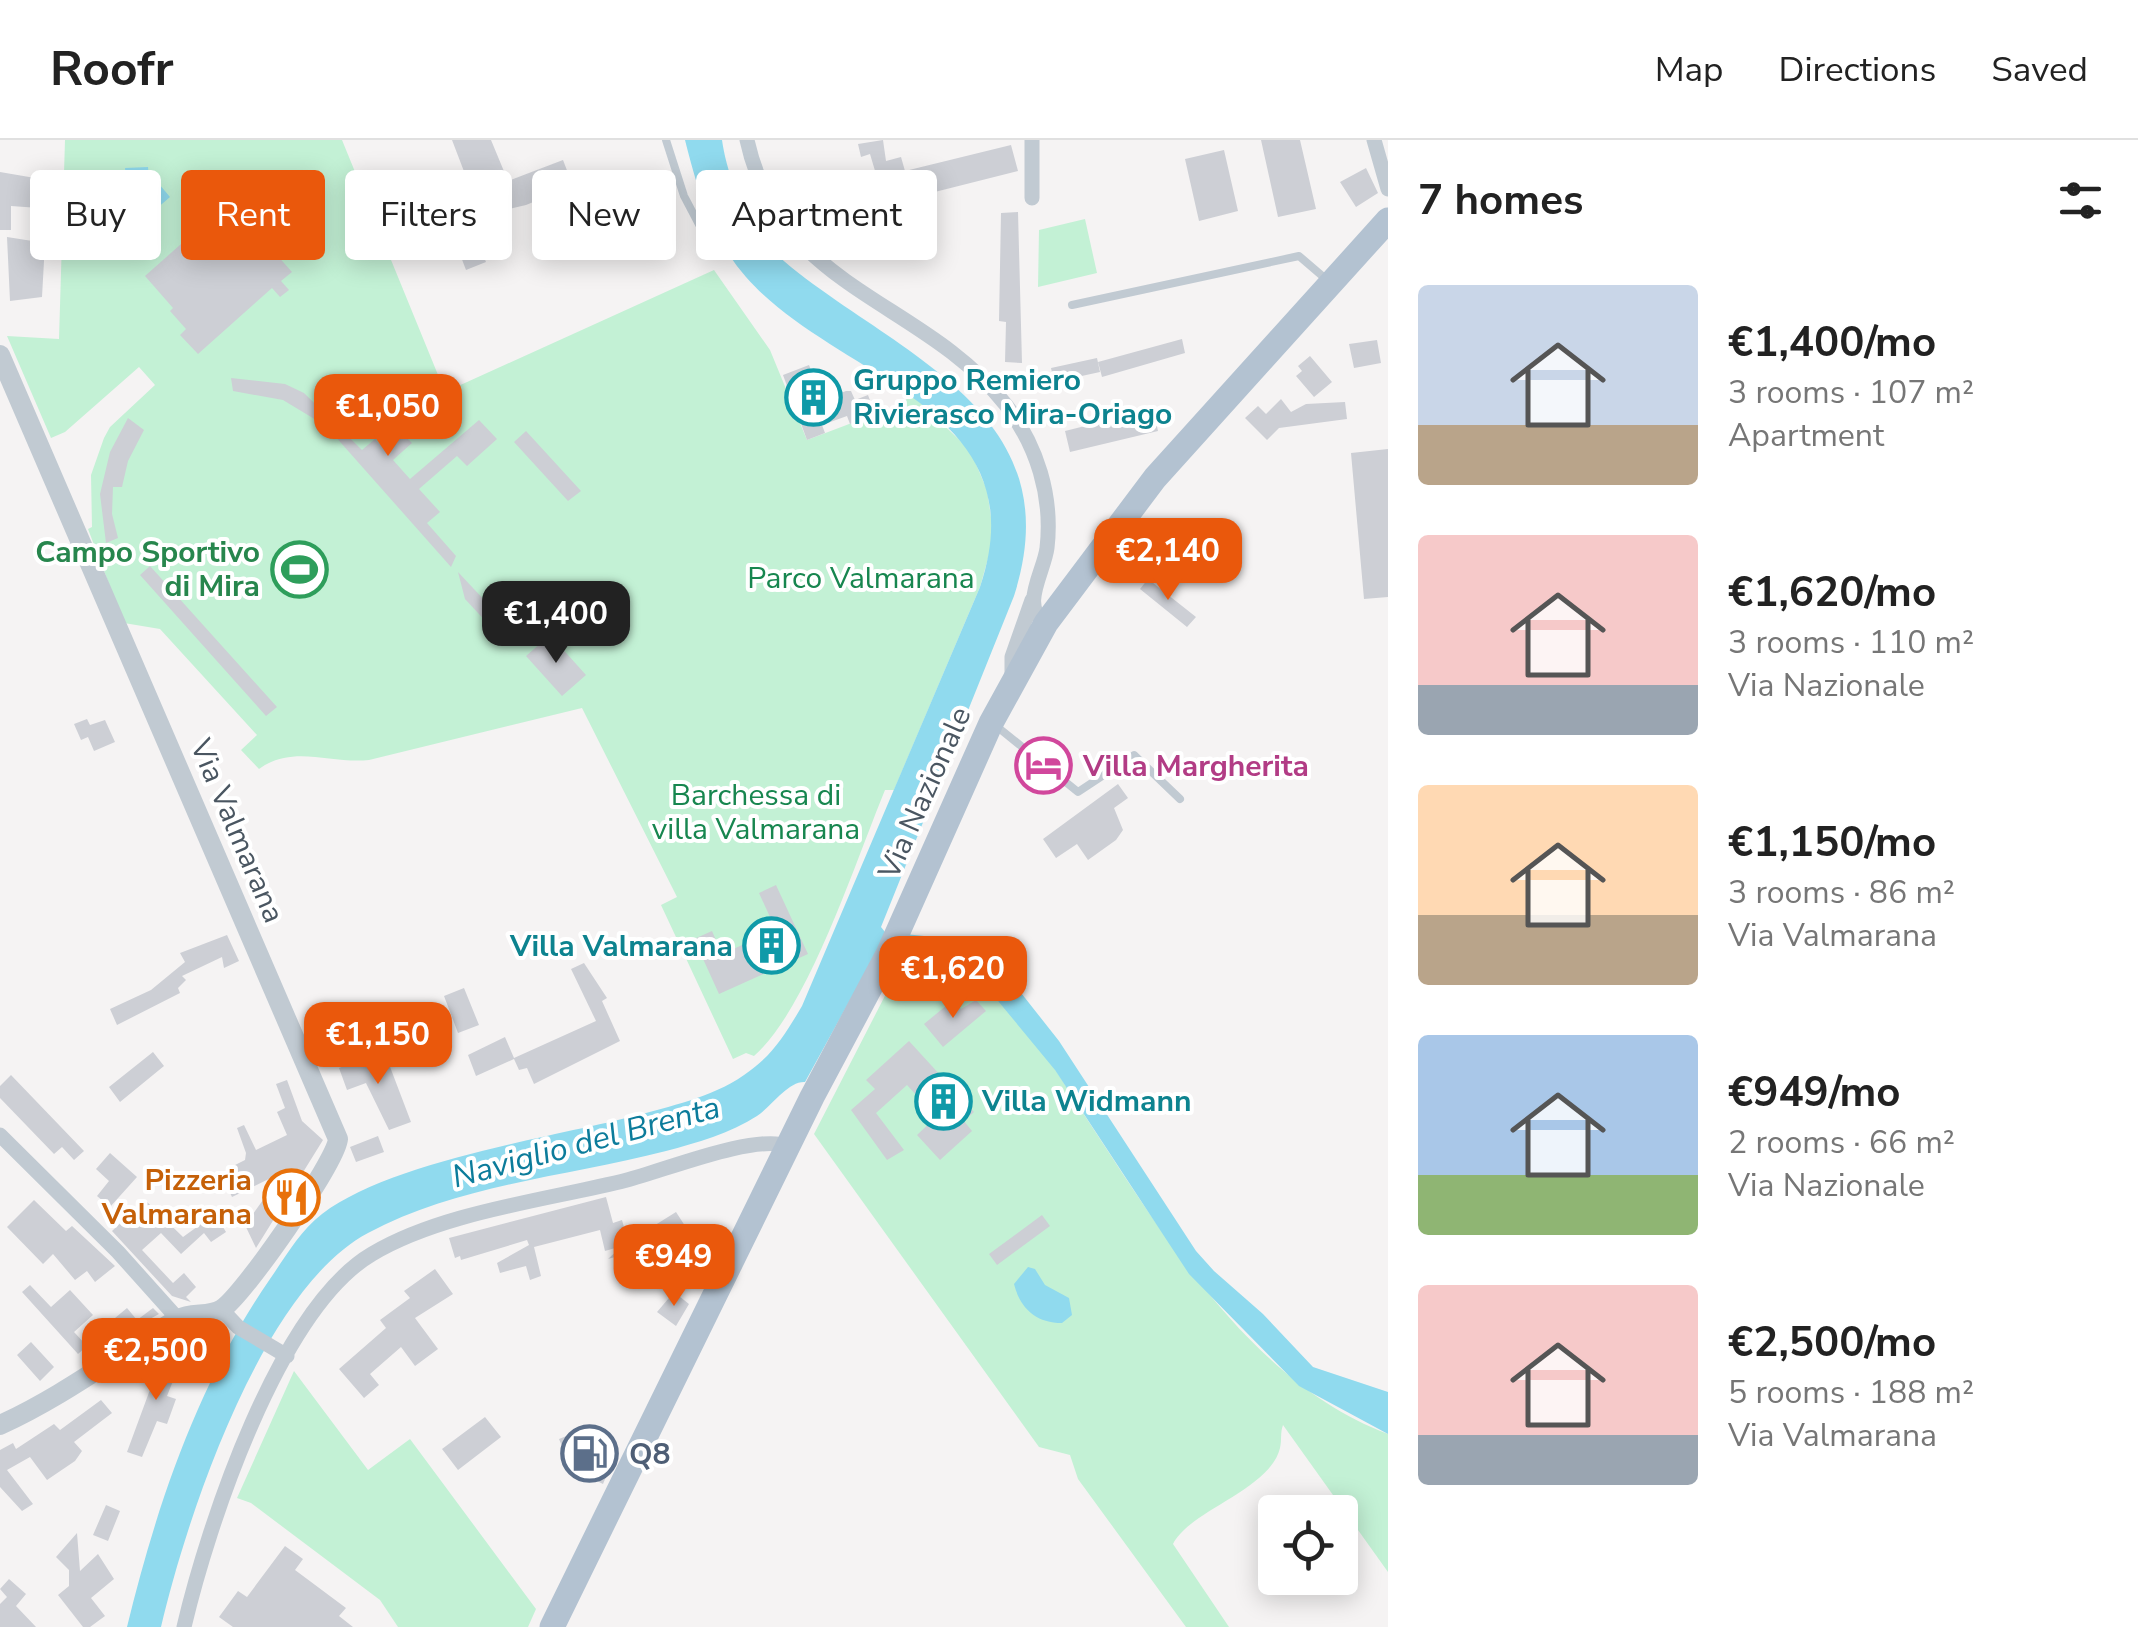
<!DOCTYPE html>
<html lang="en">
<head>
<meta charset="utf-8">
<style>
  :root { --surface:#fff; --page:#f6f6f6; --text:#222; --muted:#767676; --line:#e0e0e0; --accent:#ea580c }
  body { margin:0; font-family:"Nunito Sans",sans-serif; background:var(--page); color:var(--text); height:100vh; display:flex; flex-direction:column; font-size:38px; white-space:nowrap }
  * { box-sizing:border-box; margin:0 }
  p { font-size:32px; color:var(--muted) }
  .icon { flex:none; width:55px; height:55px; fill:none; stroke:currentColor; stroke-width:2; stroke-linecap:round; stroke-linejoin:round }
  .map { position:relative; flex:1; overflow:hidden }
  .sheet { display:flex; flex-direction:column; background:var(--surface); width:750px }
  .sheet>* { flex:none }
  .guide { position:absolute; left:30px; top:30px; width:950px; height:90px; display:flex; gap:20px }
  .tools { position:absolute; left:1258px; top:1355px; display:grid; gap:20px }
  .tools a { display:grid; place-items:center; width:100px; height:100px; border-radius:10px; background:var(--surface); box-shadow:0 5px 25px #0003; font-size:50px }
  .price { position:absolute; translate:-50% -85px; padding:0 22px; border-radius:20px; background:var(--accent); color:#fff; font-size:32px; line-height:65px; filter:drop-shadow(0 2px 5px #0008) }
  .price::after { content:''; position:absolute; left:50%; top:60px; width:30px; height:22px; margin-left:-15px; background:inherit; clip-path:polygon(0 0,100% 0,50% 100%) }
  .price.on { background:#222; color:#fff }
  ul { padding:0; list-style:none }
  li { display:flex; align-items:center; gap:30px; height:250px; padding:0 30px }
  li span { display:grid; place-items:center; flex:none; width:280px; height:200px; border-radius:10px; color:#555 }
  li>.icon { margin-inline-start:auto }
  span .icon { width:120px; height:120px; fill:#fffc; stroke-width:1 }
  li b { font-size:42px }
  h2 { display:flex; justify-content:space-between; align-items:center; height:120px; padding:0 30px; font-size:42px }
  .tag { padding:0 35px; border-radius:10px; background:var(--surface); box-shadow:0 5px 25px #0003; font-size:35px; line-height:90px }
  .tag.on { background:var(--accent); color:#fff }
  header { display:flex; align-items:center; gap:60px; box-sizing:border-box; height:140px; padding:0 50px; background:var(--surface); border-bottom:2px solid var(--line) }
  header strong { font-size:48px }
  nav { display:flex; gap:55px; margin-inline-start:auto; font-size:35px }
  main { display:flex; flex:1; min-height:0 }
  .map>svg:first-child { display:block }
  .green { fill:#c3f1d5 }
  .water { fill:#90daee }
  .building { fill:#cdcfd5 }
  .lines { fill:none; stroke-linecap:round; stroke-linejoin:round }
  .service { stroke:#c1cad2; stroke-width:8 }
  .minor { stroke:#c1cad2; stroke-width:15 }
  .tertiary { stroke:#c1cad2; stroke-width:20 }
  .primary { stroke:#b3c2d1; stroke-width:25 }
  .labels { text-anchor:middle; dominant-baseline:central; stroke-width:8; stroke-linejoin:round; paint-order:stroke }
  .culture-label { font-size:30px; font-weight:bold; fill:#0d838f; stroke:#fff; text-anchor:start }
  .leisure-label { font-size:30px; font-weight:bold; fill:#27864d; stroke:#fff; text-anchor:end }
  .park-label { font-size:30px; fill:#17864f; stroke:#fff }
  .hotel-label { font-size:30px; font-weight:bold; fill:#b23c85; stroke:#fff; text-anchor:start }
  .street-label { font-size:30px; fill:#4a5661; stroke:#fff }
  .food-label { font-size:30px; font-weight:bold; fill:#c56008; stroke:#fff; text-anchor:end }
  .service-label { font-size:30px; font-weight:bold; fill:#4e5e75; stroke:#fff; text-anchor:start }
  .water-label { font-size:32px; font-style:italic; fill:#0c7c9b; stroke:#fff }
</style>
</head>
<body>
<header>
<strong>Roofr</strong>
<nav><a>Map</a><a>Directions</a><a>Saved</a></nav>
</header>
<main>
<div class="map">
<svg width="1388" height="1487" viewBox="0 0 1388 1487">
  <rect width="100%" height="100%" fill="#f5f3f3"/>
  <path class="green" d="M65 0H342L445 252 714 130 770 210 807 300 886 270 892 276 911 254 970 310 987 350 994 397 980 447 894 650H885C856 720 808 869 754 916L746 913 733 919 661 765 677 757 582 568 369 620C330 624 293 604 259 629L241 610 257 595 160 489 124 483 88 389 92 387 91 335 104 298 110 287 155 245 139 227 65 292 51 298 7 196 59 199Z
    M1085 79 1097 133 1038 147 1039 90Z
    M909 809C934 821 963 830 984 847 1026 880 1055 929 1083 973 1161 1091 1249 1242 1388 1294V1432L1283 1285C1280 1293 1282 1300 1280 1308 1270 1350 1190 1370 1173 1404L1229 1487H1186L1078 1339 1070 1315 1039 1307 814 994Z
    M294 1231 368 1330 410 1299 536 1469 528 1487H398L380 1460 251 1363 237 1358Z"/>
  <path class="water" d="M685 0H722C726 29 740 68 757 92 777 120 809 141 837 161 948 237 1064 300 1014 456L881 787 885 792 924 796 959 809 1014 844 1059 901 1196 1111 1214 1131 1263 1174 1313 1227 1388 1252V1294L1299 1246 1189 1134 1055 930 994 856 963 834 910 809 876 813 805 942C788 941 772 966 757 976 731 993 696 1003 666 1011 566 1037 460 1044 368 1093 262 1149 187 1376 161 1487H127C157 1364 198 1243 270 1139 286 1116 300 1091 322 1074 393 1020 557 997 646 973 686 962 724 953 756 926 776 910 789 888 802 866L980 447C1041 266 836 240 746 137 711 97 698 51 685 0Z
    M148 27 150 51 159 44 170 57 118 102 96 77 95 68 107 59 122 70 129 63 125 28Z
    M1028 1127 1035 1129 1045 1145 1069 1158 1072 1175 1062 1183C1036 1183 1020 1168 1014 1144Z"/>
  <path class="building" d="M452 0H491L508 41 563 20 573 46 526 65 509 69 507 64 469 79 486 122 466 130 442 67 473 55Z
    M883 0 886 21 901 17 905 31 1011 5 1018 31 911 58 917 81 855 98 858 102 848 108 824 74 842 60 850 71 884 61 870 14 861 17 858 4Z
    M1261 0H1300L1316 69 1278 77Z
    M1224 10 1238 71 1199 81 1185 19Z
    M1366 28 1378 53 1356 67 1340 42Z
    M0 32 35 38V46L40 47 39 68 11 66V90H0Z
    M1018 72 1022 223 1005 222 1006 182 999 181 1001 73Z
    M199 88 222 113 241 96 249 105 260 96 292 132 281 141 289 150 280 157 272 148 198 214 180 195 186 189 170 171 173 168 145 136Z
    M7 97 45 103 42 157 10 161Z
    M1182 199 1185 213 1102 237 1098 222Z
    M1377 200 1381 223 1354 228 1349 204Z
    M1310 216 1332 242 1314 257 1296 236 1302 231 1298 226Z
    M1097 218 1100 232 1054 242 1051 228Z
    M809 225 823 260 846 251H851L855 260 868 255 875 274 850 284 847 276 822 285 825 293 807 300 783 235Z
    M231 238 285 244 304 253 362 310 375 299 385 310 402 293 412 303 393 320 410 339 479 280 497 299 467 326 457 316 419 349 440 372 427 383 456 416 451 427 326 286 283 260 233 251Z
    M1281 259 1291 272 1306 264 1345 262 1347 279 1279 288 1267 300 1245 278 1258 266 1266 274Z
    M1153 269 1158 291 1070 312 1065 291Z
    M128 278 144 290 128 321 122 347H113L112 374 118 398 106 403 100 354 110 312Z
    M526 291 581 351 568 361 514 302Z
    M1388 309V457L1364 459 1351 313Z
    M1159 394 1179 406 1160 437 1140 425Z
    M150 426 277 567 266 576 140 435Z
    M458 432 502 479 492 488 465 459Z
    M1148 439 1196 477 1187 487 1140 449Z
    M550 495 586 535 562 556 526 516Z
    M87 579 90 585 105 580 115 602 94 611 88 597 81 600 74 584Z
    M1118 644 1128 658 1114 668 1123 690 1116 700 1088 720 1077 704 1056 718 1043 699Z
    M776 745 808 814 719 854 694 799 712 791 722 814 776 790 759 753Z
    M227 795 239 821 224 828 222 817 182 836 186 840 178 848 180 853 117 885 110 869 151 850 185 822 180 813Z
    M584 823 607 858 602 861 620 901 534 944 527 928 519 930 514 919 476 936 468 915 505 897 514 918 596 881 571 829Z
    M464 848 479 885 458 893 444 856Z
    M953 860 961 869 976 860 986 871 943 907 924 884Z
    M909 901 974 972 964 981 972 991 940 1020 917 995 936 977 907 945 876 973 904 1010 887 1020 851 970 875 949 866 940Z
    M384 911 411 982 389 990 366 943 347 950 339 928Z
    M153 912 164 926 120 962 109 947Z
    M11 935 84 1011 74 1020 62 1007 54 1014 0 958V946Z
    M287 940 302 981 323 1000 256 1108 245 1085 283 1032 232 1057 226 1044 234 1040 233 1026 245 1020 246 1013 237 988 244 985 256 1010 287 995 277 972 285 968 276 944Z
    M378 996 384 1012 356 1022 350 1007Z
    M110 1013 137 1037 110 1067 97 1056 109 1041 96 1029Z
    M606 1057 613 1083 622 1080 628 1102 676 1072 689 1092 671 1103 680 1117 668 1125 655 1106 608 1119 622 1106 605 1111 600 1090 534 1107 541 1136 530 1140 526 1126 500 1133 497 1123 529 1105 527 1100 461 1120 460 1116 455 1118 449 1098Z
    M34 1060 66 1091 72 1086 115 1126 95 1142 87 1131 75 1140 53 1114 43 1124 7 1087Z
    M145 1060 183 1097 219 1071 222 1076 218 1079 226 1092 211 1102 204 1093 181 1114 161 1093 142 1110 173 1143 184 1133 196 1147 186 1157 191 1162 172 1156 112 1091Z
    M1042 1075 1050 1086 997 1125 989 1114Z
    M435 1129 453 1154 415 1178 438 1209 415 1226 401 1207 370 1234 379 1245 364 1258 339 1229 386 1188 380 1180 410 1158 404 1151Z
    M30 1145 51 1167 70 1150 93 1175 74 1192 87 1206 78 1214 22 1152Z
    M674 1152 689 1164 676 1186 657 1172Z
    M127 1168 137 1180 153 1168 159 1174 119 1196 109 1183Z
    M31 1202 54 1227 40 1241 17 1215Z
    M165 1209 183 1216 167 1256 176 1259 167 1284 157 1281 142 1317 127 1312Z
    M101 1260 112 1273 74 1302 82 1311 75 1321 47 1340 30 1317 7 1330 33 1364 22 1371 0 1347V1310L13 1303 16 1309 54 1284 60 1290Z
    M485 1277 501 1297 458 1330 442 1309Z
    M574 1293 585 1309 582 1313 610 1327 603 1344 571 1328 559 1299Z
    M106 1365 120 1371 108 1401 93 1395Z
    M77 1393 80 1431 98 1414 114 1439 91 1458 105 1476 90 1487H83L58 1455 69 1446V1430L56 1417Z
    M285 1406 303 1419 295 1430 346 1468 339 1476 353 1487H233L219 1477 238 1451 247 1457Z
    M9 1439 26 1454 16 1466 36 1487H0V1464L7 1457 0 1449Z"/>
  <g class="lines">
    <path class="service" d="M666 0 684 56 714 113
      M1072 165 1299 116 1327 140
      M995 585 1078 652 1134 615 1180 659"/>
    <path class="minor" d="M747 0C780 151 923 159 1006 265 1037 306 1053 356 1047 408 1044 432 1019 468 1046 483
      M1032 0V58
      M1374 0 1388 49
      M1012 538V517L1032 460
      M0 995 118 1112 178 1179
      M222 1170 238 1187 287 1216
      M184 1487C208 1385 279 1169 372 1114 442 1072 548 1060 627 1040 666 1030 753 994 788 1006"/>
    <path class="tertiary" d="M0 215 338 999C336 1022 243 1156 222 1169 210 1177 192 1172 178 1179 118 1214 64 1256 0 1285"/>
    <path class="primary" d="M552 1487 812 957 888 814 991 583 1046 483 1155 338 1388 80"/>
  </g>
  <defs>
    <symbol id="building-ring" viewBox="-11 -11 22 22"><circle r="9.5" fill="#fff" stroke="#0f9aa8" stroke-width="1.5"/><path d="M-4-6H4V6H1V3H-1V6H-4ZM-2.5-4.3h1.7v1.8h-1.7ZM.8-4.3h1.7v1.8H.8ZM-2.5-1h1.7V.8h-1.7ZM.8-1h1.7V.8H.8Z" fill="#0f9aa8"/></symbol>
    <symbol id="stadium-ring" viewBox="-11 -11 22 22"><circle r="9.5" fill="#fff" stroke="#2e9e5b" stroke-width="1.5"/><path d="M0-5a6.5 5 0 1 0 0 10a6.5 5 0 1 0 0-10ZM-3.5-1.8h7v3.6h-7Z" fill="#2e9e5b"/></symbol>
    <symbol id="hotel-ring" viewBox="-11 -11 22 22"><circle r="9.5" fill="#fff" stroke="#d1479c" stroke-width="1.5"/><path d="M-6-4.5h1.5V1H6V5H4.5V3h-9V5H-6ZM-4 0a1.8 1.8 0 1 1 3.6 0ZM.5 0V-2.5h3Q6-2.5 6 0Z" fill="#d1479c"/></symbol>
    <symbol id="restaurant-ring" viewBox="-11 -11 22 22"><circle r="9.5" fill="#fff" stroke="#e8710a" stroke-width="1.5"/><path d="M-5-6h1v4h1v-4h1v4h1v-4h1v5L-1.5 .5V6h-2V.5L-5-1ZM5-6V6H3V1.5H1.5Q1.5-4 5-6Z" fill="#e8710a"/></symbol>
    <symbol id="fuel-ring" viewBox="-11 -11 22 22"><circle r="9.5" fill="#fff" stroke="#5c6f8a" stroke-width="1.5"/><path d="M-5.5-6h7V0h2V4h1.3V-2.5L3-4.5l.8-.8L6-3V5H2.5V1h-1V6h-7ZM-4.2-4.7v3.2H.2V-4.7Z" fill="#5c6f8a"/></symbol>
  </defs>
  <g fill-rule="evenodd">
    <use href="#building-ring" x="782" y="226" width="63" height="63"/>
    <use href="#stadium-ring" x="268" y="398" width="63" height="63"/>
    <use href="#hotel-ring" x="1012" y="594" width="63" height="63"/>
    <use href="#building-ring" x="740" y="774" width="63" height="63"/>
    <use href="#building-ring" x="912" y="930" width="63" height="63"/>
    <use href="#restaurant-ring" x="260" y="1026" width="63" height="63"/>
    <use href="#fuel-ring" x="558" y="1282" width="63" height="63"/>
  </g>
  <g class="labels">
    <g class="culture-label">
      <text x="853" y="240">Gruppo Remiero<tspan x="853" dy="34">Rivierasco Mira-Oriago</tspan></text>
      <text x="733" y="806" text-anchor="end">Villa Valmarana</text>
      <text x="982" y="961">Villa Widmann</text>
    </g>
    <g class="leisure-label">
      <text x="260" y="412">Campo Sportivo<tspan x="260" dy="34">di Mira</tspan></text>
    </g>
    <g class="park-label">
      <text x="861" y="438">Parco Valmarana</text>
      <text x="756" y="655">Barchessa di<tspan x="756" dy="34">villa Valmarana</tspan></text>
    </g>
    <g class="hotel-label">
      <text x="1083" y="626">Villa Margherita</text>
    </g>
    <g class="street-label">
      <text transform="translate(925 653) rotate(-66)">Via Nazionale</text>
      <text transform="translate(237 691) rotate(67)">Via Valmarana</text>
    </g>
    <g class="food-label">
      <text x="252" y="1040">Pizzeria<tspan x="252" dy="34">Valmarana</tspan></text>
    </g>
    <g class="service-label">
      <text x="629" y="1314">Q8</text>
    </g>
    <g class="water-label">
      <text transform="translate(586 1002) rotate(-15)">Naviglio del Brenta</text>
    </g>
  </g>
</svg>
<div class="tools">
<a><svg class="icon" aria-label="locate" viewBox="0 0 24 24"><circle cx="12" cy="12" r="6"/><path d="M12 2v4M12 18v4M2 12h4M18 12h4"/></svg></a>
</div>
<b class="price" style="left:388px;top:319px">€1,050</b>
<b class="price" style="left:1168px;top:463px">€2,140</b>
<b class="price on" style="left:556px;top:526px">€1,400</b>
<b class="price" style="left:953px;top:881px">€1,620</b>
<b class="price" style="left:378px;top:947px">€1,150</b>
<b class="price" style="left:674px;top:1169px">€949</b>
<b class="price" style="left:156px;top:1263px">€2,500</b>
<div class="guide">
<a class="tag">Buy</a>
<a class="tag on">Rent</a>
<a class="tag">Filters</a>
<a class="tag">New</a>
<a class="tag">Apartment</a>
</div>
</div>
<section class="sheet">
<h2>7 homes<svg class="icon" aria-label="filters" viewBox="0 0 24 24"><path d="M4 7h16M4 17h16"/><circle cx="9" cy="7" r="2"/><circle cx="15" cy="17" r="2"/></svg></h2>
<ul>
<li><span style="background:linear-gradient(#c9d6e8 70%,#b9a48a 0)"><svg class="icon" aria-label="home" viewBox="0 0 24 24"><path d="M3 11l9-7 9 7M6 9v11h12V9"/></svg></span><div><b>€1,400/mo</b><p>3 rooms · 107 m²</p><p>Apartment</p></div></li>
<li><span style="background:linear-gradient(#f6c9c9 75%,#9aa5b1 0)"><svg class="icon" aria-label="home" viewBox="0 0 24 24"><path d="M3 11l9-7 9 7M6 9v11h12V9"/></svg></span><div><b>€1,620/mo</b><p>3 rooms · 110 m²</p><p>Via Nazionale</p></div></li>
<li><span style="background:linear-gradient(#ffd9b3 65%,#b9a48a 0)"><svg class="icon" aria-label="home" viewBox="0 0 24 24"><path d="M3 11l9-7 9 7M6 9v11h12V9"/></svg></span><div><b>€1,150/mo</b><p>3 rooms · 86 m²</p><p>Via Valmarana</p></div></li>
<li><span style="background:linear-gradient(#a9c7e8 70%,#8fb573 0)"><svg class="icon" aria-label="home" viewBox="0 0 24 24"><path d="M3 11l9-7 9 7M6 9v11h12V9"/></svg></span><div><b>€949/mo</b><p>2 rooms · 66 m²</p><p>Via Nazionale</p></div></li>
<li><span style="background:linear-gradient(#f6c9c9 75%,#9aa5b1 0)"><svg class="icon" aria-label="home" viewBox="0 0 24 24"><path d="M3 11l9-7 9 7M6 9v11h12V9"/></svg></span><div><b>€2,500/mo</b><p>5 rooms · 188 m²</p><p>Via Valmarana</p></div></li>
</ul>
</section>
</main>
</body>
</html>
